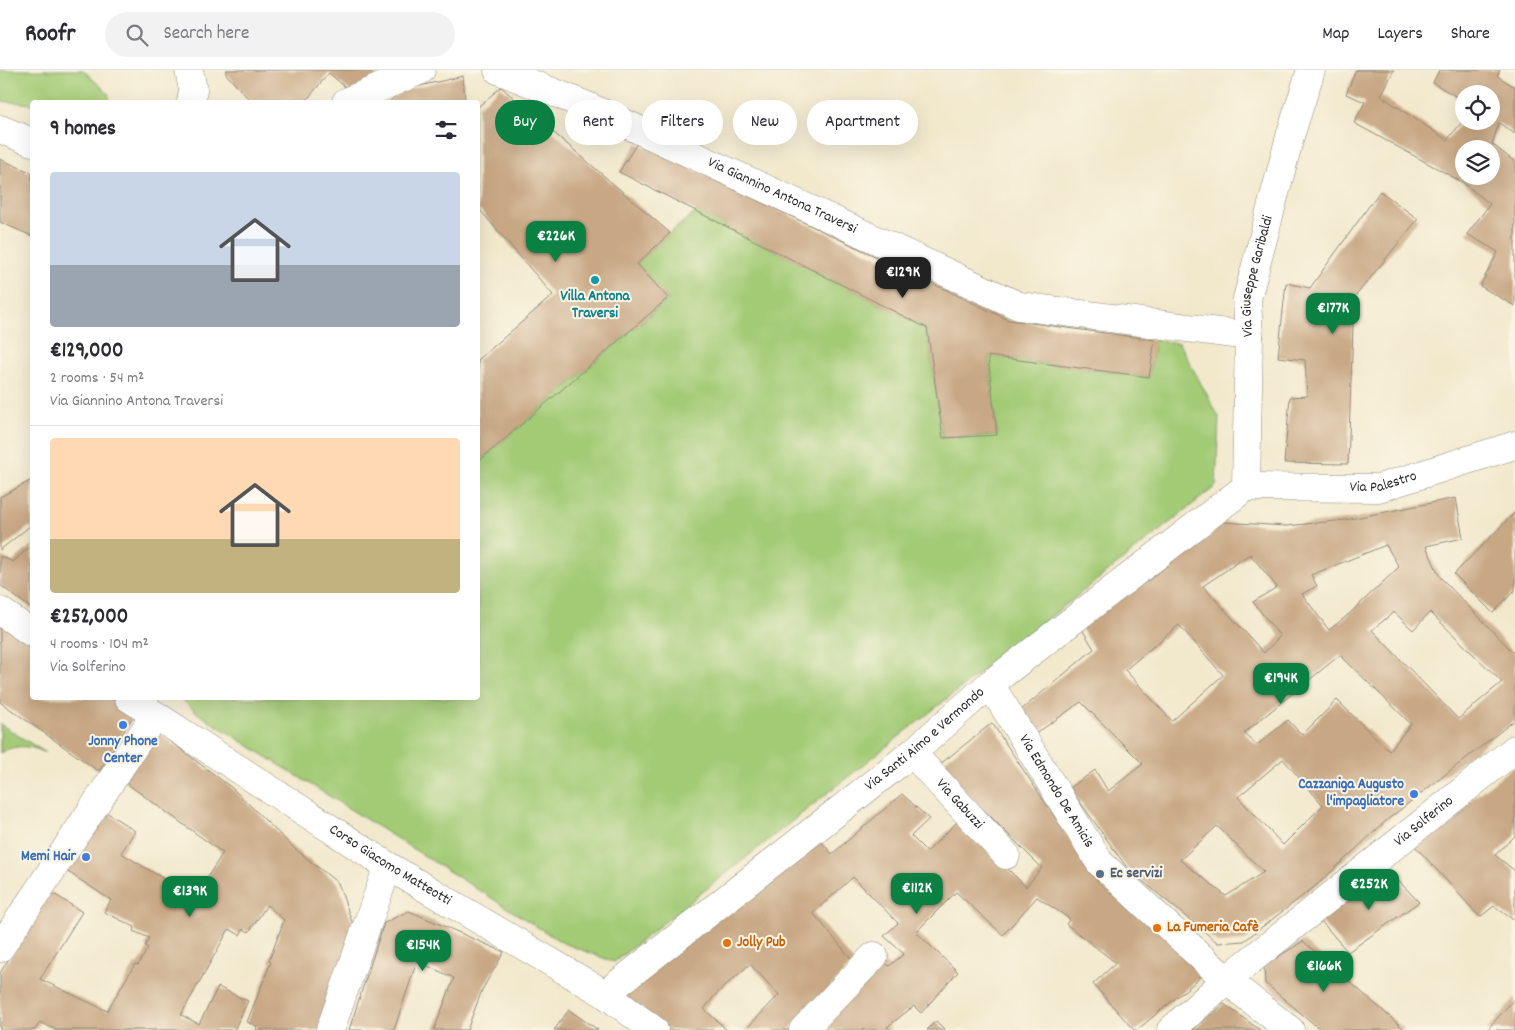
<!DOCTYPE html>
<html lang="en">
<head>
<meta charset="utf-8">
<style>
  :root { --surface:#fff; --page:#f2f2f3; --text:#2b2b33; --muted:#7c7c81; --line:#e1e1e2; --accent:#0b8043 }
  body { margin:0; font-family:Dekko,sans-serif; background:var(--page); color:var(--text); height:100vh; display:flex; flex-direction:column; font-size:19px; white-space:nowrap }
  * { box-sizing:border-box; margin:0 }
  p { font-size:16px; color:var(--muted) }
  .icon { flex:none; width:28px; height:28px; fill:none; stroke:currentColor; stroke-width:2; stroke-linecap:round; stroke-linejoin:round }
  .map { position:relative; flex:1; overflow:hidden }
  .drawer { position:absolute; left:30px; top:30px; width:450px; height:600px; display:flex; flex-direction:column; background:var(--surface); border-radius:5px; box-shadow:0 5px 20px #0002 }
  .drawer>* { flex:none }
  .top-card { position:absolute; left:495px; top:30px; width:475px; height:45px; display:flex; gap:10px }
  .controls { position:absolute; left:1455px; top:15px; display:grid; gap:10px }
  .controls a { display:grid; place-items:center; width:45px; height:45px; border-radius:50%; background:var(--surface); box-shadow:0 5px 20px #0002; font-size:25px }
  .price { position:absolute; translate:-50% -42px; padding:0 11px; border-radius:10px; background:var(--accent); color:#fff; font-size:16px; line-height:32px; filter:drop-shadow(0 1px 2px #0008) }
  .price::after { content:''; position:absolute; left:50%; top:30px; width:15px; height:11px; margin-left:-8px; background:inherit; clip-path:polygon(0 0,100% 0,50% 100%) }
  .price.on { background:#222; color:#fff }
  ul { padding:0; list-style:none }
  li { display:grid; align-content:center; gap:10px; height:265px; padding:0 20px }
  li+li { border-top:1px solid var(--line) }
  li span { display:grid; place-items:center; height:155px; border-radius:5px; color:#555 }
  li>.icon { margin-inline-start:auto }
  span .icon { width:90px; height:90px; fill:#fffc; stroke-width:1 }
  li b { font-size:21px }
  h2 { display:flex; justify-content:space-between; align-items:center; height:60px; padding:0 20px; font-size:21px }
  .chip { padding:0 18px; border-radius:22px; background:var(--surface); box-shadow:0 5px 20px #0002; font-size:18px; line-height:45px }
  .chip.on { background:var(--accent); color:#fff }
  header { display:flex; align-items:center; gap:30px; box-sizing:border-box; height:70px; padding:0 25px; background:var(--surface); border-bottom:1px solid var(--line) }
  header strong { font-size:24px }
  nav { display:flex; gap:28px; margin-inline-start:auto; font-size:18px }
  .search { width:350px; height:45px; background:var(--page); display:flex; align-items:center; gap:12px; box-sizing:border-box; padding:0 18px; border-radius:28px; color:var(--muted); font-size:19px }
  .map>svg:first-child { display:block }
  .green { fill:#a3cb76; stroke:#677b50 }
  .building { fill:#c8a784; fill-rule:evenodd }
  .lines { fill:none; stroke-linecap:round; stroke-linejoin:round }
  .street-casing { stroke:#8e8a7c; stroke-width:29 }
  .street { stroke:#fff; stroke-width:28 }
  .culture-dot { fill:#0f9aa8; stroke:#fcf5e5; stroke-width:2 }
  .shop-dot { fill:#3f7fe0; stroke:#fcf5e5; stroke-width:2 }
  .service-dot { fill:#5c6f8a; stroke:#fcf5e5; stroke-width:2 }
  .food-dot { fill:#e8710a; stroke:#fcf5e5; stroke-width:2 }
  .labels { text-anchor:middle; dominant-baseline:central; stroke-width:4; stroke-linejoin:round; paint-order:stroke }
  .street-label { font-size:15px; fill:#2b2b2b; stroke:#fcf5e5 }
  .culture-label { font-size:15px; font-weight:bold; fill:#0d838f; stroke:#fcf5e5 }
  .shop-label { font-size:15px; font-weight:bold; fill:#366cbe; stroke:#fcf5e5; text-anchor:end }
  .service-label { font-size:15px; font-weight:bold; fill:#4e5e75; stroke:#fcf5e5; text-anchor:start }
  .food-label { font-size:15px; font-weight:bold; fill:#c56008; stroke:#fcf5e5; text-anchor:start }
</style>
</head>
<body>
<header>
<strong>Roofr</strong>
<div class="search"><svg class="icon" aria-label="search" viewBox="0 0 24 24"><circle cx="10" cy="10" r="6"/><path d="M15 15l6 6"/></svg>Search here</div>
<nav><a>Map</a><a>Layers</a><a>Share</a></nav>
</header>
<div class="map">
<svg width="1515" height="960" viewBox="0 0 1515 960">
  <rect width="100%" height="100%" fill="#fcf5e5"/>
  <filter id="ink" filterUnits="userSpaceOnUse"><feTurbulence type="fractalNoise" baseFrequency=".02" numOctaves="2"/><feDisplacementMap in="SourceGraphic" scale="10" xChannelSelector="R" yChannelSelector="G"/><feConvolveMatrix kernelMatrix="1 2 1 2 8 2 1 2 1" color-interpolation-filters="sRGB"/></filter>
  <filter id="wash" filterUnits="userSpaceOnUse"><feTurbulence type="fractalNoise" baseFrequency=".0096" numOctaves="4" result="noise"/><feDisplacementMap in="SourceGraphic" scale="20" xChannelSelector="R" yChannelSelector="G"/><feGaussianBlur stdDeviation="1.12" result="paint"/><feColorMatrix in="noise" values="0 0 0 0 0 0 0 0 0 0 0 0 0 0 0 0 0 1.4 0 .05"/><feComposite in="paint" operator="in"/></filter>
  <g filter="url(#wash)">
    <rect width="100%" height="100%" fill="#f2e9cd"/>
    <path class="green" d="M0 0H83L108 23 110 32 32 34 0 31Z
      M697 141 927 258 943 368 997 365 988 286 1149 307 1155 270 1179 273 1219 347 1216 416 614 892 563 873 200 645 180 628H478V392L668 229 637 194 670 163Z
      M0 654 46 683C30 675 15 674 0 683Z"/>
    <g id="blocks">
      <path class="building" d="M226 0H368L380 11 352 23 329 3 305 32H256L246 26 226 4Z
        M1356 0H1394L1381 26 1447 70 1464 50 1491 51V24H1464V31L1433 13 1439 0H1500L1497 6 1515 17V64L1499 53 1492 74 1515 92V236L1480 216 1498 182 1467 164 1490 134 1462 112 1354 53 1365 32 1346 24ZM1464 79H1491V106H1464Z
        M463 6 465 30 461 32H389L403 20Z
        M501 17 670 163 637 194 668 228 478 392V290L553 225 480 140 478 142V37Z
        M637 73 1009 250 1155 270 1149 307 988 286 997 365 943 368 927 258 619 102Z
        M0 89 32 103V166L0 152Z
        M1380 121 1418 149 1354 228 1348 394 1284 393 1290 327 1307 326 1305 290 1278 287 1286 213 1310 218Z
        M32 410V459L30 456 0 480V427Z
        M1456 428 1463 468 1426 476 1440 507 1515 584V650L1387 750 1318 814 1244 871 1218 873 1128 799 1070 718 1095 700 1108 721 1143 694 1081 632 1034 665 1020 641 1094 579 1080 556 1149 510 1222 452 1286 456 1345 450ZM1386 475 1399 497 1348 545 1329 560 1302 524 1317 516 1311 505ZM1250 484 1277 517 1253 532 1280 566 1264 583 1203 516ZM1394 542 1413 560 1430 542 1502 612 1458 649 1372 560ZM1179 555 1223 605 1172 651 1125 600ZM1340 585 1411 654 1389 681 1337 630 1302 665 1288 650 1257 675 1244 663ZM1283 689 1323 735 1283 775 1238 727ZM1217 756 1264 802 1226 826 1180 790Z
        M1515 442V520L1493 543 1454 504Z
        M32 475V539L0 515V486L13 492Z
        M0 548 32 571V628H113L133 642 134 645 100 700H97L0 632Z
        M992 653 1070 770 1199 888 1200 908 1137 960H1134L1093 914 1116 893 1066 854 1070 849 1037 827 1003 865 956 822 916 862 958 902 921 943 914 936 887 957 891 960H808L879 888 889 896 904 884 884 866 898 853 853 807 813 843 854 892 789 960H745L779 925 750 894 717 923 704 939 727 960H669L621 924 818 768 832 784 902 724 929 749 911 766 927 782 959 750 1026 817 1042 798 939 695Z
        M155 660 232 718 295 779 338 813 355 860 324 960H256L257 956 247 952 271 892 269 891 284 850 267 835 249 862 243 859 240 865 229 859 181 945 199 954 218 917 248 931 234 960H56L40 952 35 960H0V903L51 822 82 842 40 909 107 941 135 894 138 895 148 878 145 876 149 868 133 861 135 857 104 842 111 830 65 800 103 740 135 761 121 783 194 827 223 783 122 710Z
        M1515 695V766L1495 785 1515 801V851L1494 836 1480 847 1414 775Z
        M1387 799 1419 832 1348 882 1320 850Z
        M409 841 504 882 482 920 467 960H434L454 908 417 891 394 960H349L384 853Z
        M1303 871 1405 960H1321L1265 913 1264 896Z
        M1515 928V960H1487Z
        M1224 934 1260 960H1193Z
        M569 940 598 960H554Z
        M936 951 945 960H927Z"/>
    </g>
  </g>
  <g filter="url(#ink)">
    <use href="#blocks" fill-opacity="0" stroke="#8e8a7c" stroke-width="1"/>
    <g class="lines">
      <defs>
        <g id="street">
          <path d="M189 0 193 20 191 32"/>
          <path id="s1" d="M498 0 585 35 1019 236 1249 266"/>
          <path d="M346 32 421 0"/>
          <path d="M0 59 32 72"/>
          <path id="s2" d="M1246 417 1249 266 1247 229 1291 63 1311 0"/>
          <path id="s3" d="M1246 417 1379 418 1515 375"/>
          <path d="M0 541 32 563"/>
          <path id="s4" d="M990 614 1100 793 1226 910 1290 960"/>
          <path id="s5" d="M129 628 388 796 605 924 654 960"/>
          <path id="s6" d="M912 683 1006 785"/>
          <path d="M0 878 155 645"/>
          <path id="s7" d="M605 924 912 683 990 614 1246 417"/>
          <path d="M330 960 388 796"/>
          <path d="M803 960 874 886"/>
          <path id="s8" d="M1171 960 1226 910 1515 679"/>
        </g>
      </defs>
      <use href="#street" class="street-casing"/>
      <use href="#street" class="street"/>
    </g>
  </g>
  <circle class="culture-dot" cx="595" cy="210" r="5"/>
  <g class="shop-dot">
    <circle cx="123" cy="655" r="5"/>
    <circle cx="1414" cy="724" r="5"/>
    <circle cx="86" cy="787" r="5"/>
  </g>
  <circle class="service-dot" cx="1100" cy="804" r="5"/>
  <g class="food-dot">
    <circle cx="1157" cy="858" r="5"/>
    <circle cx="727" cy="873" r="5"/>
  </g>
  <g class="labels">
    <g class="street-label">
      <text stroke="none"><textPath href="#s1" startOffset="311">Via Giannino Antona Traversi</textPath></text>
      <text stroke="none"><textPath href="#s2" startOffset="212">Via Giuseppe Garibaldi</textPath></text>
      <text stroke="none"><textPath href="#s3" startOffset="138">Via Palestro</textPath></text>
      <text stroke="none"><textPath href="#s7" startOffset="409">Via Santi Aimo e Vermondo</textPath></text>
      <text stroke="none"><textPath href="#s4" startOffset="126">Via Edmondo De Amicis</textPath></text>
      <text stroke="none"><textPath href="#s6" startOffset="70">Via Gabuzzi</textPath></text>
      <text stroke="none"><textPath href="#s8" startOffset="328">Via Solferino</textPath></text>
      <text stroke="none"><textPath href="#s5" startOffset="310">Corso Giacomo Matteotti</textPath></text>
    </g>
    <g class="culture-label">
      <text x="595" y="227">Villa Antona<tspan x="595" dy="17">Traversi</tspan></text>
    </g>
    <g class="shop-label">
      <text x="123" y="672" text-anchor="middle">Jonny Phone<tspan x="123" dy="17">Center</tspan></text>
      <text x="1404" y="715">Cazzaniga Augusto<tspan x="1404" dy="17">l'impagliatore</tspan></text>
      <text x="76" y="787">Memi Hair</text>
    </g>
    <g class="service-label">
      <text x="1110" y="804">Ec servizi</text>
    </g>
    <g class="food-label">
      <text x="1167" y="858">La Fumeria Cafè</text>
      <text x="737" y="873">Jolly Pub</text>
    </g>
  </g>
</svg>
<div class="controls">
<a><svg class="icon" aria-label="locate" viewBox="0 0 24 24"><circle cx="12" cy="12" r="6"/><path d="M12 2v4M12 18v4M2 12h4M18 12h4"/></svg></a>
<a><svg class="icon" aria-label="layers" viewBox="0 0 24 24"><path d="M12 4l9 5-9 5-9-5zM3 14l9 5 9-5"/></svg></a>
</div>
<b class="price" style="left:556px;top:193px">€226K</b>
<b class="price on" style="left:903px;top:229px">€129K</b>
<b class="price" style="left:1333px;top:265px">€177K</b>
<b class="price" style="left:1281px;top:635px">€194K</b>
<b class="price" style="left:1369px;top:841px">€252K</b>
<b class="price" style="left:917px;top:845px">€112K</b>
<b class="price" style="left:190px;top:848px">€139K</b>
<b class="price" style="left:423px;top:902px">€154K</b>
<b class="price" style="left:1324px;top:923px">€166K</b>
<div class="top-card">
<a class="chip on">Buy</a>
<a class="chip">Rent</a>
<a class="chip">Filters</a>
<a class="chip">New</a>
<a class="chip">Apartment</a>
</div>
<section class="drawer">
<h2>9 homes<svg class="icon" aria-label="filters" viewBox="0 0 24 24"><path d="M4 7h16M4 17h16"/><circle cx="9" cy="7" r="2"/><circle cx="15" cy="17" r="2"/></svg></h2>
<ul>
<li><span style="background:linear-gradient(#c9d6e8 60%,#9aa5b1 0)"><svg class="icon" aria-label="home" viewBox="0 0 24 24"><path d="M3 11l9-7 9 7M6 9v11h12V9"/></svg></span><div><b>€129,000</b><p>2 rooms · 54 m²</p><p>Via Giannino Antona Traversi</p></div></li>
<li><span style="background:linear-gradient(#ffd9b3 65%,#c2b280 0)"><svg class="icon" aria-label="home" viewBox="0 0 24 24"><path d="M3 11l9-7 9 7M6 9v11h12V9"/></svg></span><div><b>€252,000</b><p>4 rooms · 104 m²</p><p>Via Solferino</p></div></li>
</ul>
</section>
</div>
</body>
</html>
